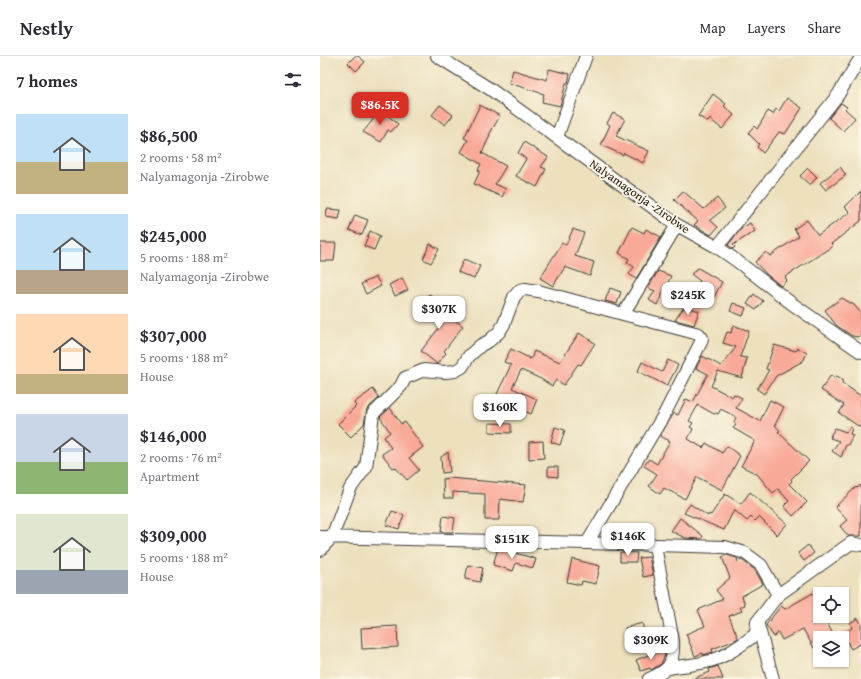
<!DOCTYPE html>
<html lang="en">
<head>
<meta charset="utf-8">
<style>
  :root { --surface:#fff; --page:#f7f7f7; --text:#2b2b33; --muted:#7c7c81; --line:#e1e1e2; --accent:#d93025 }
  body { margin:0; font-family:"Gentium Book Plus",serif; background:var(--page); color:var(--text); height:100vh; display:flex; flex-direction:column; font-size:15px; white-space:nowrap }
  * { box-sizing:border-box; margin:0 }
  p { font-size:13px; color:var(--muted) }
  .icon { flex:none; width:22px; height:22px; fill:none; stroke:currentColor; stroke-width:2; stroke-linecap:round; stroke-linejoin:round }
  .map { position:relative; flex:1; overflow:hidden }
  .drawer { display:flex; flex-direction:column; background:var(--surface); width:320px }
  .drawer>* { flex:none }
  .fabs { position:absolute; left:493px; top:531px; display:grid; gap:8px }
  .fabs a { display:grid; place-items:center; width:36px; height:36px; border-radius:0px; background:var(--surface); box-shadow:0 1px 3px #0004; font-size:20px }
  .price { position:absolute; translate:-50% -34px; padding:0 9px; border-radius:8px; background:#fff; color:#222; font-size:13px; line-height:26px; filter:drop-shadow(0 1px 2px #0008) }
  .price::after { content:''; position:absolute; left:50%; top:24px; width:12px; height:9px; margin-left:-6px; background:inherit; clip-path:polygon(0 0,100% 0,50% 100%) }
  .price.current { background:var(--accent); color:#fff }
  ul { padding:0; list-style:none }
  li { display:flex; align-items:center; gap:12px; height:100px; padding:0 16px }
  li span { display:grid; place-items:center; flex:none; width:112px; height:80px; border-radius:0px; color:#555 }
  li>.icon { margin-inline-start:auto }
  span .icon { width:48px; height:48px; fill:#fffc; stroke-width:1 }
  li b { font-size:17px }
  h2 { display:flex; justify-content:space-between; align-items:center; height:48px; padding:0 16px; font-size:17px }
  header { display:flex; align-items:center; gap:24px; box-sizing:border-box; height:56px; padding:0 20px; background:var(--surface); border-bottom:1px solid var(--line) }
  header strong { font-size:19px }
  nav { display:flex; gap:22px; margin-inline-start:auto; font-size:14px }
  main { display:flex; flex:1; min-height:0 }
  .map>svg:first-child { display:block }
  .building { fill:#f9a998 }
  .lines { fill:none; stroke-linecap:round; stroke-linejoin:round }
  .minor-casing { stroke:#3b3934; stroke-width:14 }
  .minor { stroke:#fff; stroke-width:12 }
  .labels { text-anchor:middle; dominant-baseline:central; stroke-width:4; stroke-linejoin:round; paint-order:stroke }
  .street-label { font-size:12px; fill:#1c1c1c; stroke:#fcf5e5 }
</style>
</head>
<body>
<header>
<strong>Nestly</strong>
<nav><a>Map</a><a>Layers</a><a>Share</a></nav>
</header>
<main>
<section class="drawer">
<h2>7 homes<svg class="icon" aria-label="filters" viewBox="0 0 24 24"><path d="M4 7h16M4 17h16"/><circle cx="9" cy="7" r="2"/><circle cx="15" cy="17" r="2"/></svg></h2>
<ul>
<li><span style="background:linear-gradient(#bfe0f5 60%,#c2b280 0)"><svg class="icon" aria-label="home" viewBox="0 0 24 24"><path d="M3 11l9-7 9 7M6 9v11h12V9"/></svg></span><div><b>$86,500</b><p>2 rooms · 58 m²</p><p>Nalyamagonja -Zirobwe</p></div></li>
<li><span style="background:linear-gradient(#bfe0f5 70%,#b9a48a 0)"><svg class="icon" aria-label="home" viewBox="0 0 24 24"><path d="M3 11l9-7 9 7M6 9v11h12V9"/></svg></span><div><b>$245,000</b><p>5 rooms · 188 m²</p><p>Nalyamagonja -Zirobwe</p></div></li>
<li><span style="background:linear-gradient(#ffd9b3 75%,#c2b280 0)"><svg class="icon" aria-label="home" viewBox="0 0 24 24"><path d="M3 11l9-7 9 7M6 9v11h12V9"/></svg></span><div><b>$307,000</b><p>5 rooms · 188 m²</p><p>House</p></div></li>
<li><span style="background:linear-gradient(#c9d6e8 60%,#8fb573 0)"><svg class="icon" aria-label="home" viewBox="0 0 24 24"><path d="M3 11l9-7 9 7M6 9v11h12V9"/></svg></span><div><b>$146,000</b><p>2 rooms · 76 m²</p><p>Apartment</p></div></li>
<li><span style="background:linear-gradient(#dfe7d0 70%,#9aa5b1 0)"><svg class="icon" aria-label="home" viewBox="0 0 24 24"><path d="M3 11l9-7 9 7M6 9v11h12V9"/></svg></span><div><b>$309,000</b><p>5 rooms · 188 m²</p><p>House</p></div></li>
</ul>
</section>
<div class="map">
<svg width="541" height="623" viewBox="0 0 541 623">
  <rect width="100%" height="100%" fill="#fcf5e5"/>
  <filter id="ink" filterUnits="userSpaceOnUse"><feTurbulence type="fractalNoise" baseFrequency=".025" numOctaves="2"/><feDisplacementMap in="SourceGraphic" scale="8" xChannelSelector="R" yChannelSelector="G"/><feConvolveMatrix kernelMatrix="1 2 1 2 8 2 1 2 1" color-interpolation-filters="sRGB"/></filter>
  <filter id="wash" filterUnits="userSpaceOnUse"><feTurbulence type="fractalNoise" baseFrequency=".012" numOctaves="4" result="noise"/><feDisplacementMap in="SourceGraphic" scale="16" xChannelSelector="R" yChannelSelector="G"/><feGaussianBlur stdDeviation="0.9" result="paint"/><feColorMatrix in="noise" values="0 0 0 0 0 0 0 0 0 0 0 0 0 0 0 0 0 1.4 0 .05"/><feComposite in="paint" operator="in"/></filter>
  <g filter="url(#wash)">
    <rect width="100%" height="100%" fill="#ece0bd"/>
    <g id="blocks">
      <path class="building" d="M35 0H38L45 6 36 15 28 7Z
        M229 13 250 18 248 27H246L240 50 222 46 224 38 189 27 193 14 227 24Z
        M393 38 406 48 404 50 414 59 402 73 390 63 388 66 378 60Z
        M467 42 482 52 465 78 459 76 443 97 437 91 439 88 428 77 434 70 437 73 448 55 453 58 456 53 459 55Z
        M521 47 527 51 525 53 535 62 523 75 509 62Z
        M120 49 133 59 125 69 112 59Z
        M160 49 180 60 169 79H170L162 97 186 110 175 128 186 133 182 141 154 128 160 115 158 114 161 108 141 96 148 84 144 82Z
        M61 54 78 68 71 76 68 74 61 86 43 76Z
        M293 57 305 63 296 80 329 95 323 107 304 97 303 99 281 89 290 69 287 67Z
        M204 86 228 101 221 111 226 113 217 131 196 120 206 103 198 97Z
        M520 111 526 119 506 134 500 127Z
        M488 112 497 121 490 129 480 120Z
        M363 135 384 153 397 142 405 152 390 164 398 171 391 179 374 169 378 165 354 144Z
        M541 135V165L511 188 513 190 465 221 467 224 461 230 446 218 435 206 446 196 450 200 479 180 474 173 487 164 498 179 530 156 525 151Z
        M7 153 21 154 19 163 6 161Z
        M35 159 48 164 42 179 29 174Z
        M430 167 435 175 413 189 415 191 413 193 408 189 421 173Z
        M312 171 324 177 326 173 341 181 316 223 309 218 314 211 307 206 309 203 299 197Z
        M253 173 264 177 255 200 274 206 270 220 245 211 233 230 220 222 242 187 246 189Z
        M50 175 60 180 54 194 44 190Z
        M0 187H16L14 205H0Z
        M110 188 119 193 111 207 103 203Z
        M144 203 160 210 154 223 138 216Z
        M378 212 402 226 392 245 374 235 380 225 371 218Z
        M338 215 351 220 337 249 329 244 335 235 328 232Z
        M56 221 61 230 46 238 41 228Z
        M82 222 88 234 75 240 69 229Z
        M290 232 301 236 297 248 285 245Z
        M109 238 124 248 120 253 143 270 124 295 126 297 117 308 101 295 122 268 99 251Z
        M434 238 443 245 436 254 427 248Z
        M522 242 534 249 541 257V278L538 281 532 280 516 269 505 254Z
        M413 247 426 252 423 260 410 255Z
        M365 250 379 255 374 269 355 264Z
        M413 269 429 275 420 301 427 302 422 322 398 315 391 330 412 341 414 338 422 342 416 352 440 365 450 344 464 351 455 369 460 375 458 376 489 405 471 423 472 425 469 428 487 446 473 460 464 450 469 445 458 433 453 437 437 418 421 410 435 385 413 372 416 369 414 366 416 361 401 353 398 358 396 357 394 358 378 349 369 365 373 367 370 371 373 373 368 383 383 392 386 387 402 397 407 390 420 400 402 434 377 421 365 443 344 432 340 438 329 430 337 418 324 410 329 403 337 408 350 385 340 380 354 357 358 359 366 343 373 346 388 318 376 312 382 300 401 310 416 291 403 287 407 276 411 277Z
        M259 277 275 287 261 309 258 308 244 329 236 324 232 330 221 323 201 314 192 332 217 343 211 358 188 348 190 345 177 338 191 309 184 306 191 293 211 303 214 295 240 306Z
        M454 289 476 295 478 292 487 297 483 305 456 320 444 338 437 333 449 314 446 313Z
        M348 304 358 309 347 330 318 315 322 306 342 316Z
        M511 319 514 322 517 320 523 324 522 327 541 340V372L519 357 524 349 501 334Z
        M53 333 59 342 47 353 44 368 31 381 18 368 36 350 34 347Z
        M70 352 81 368 85 366 103 391 89 402 99 414 87 424 75 411 73 412 62 398 71 392 64 381 70 376 60 361Z
        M169 367 191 368V377L169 376Z
        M235 371 245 374 240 389 231 386Z
        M530 371 532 372 530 378 533 379 528 389H526L521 401 512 395 519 385 510 382 512 380H510L515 372 526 376Z
        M223 385 224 402 209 403V386Z
        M128 396 130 416 122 417 121 401Z
        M228 411H238V421L228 420Z
        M129 422 206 429 203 446 180 443 179 464H165V438L133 436V442H124L123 423Z
        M541 429V480H528L520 470 527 464 515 451 536 431 537 432Z
        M430 436 467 468 457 479 439 461 435 465 431 461 427 465 414 454 404 474 364 457 370 448 388 460 389 458 391 459 405 438 421 448Z
        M72 455 84 459 79 473 66 469Z
        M123 460 135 462 133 476H121Z
        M360 462 383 480 381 483 365 482 351 475Z
        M488 489 494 497 484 505 478 497Z
        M178 492 216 503 213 512 196 507 193 515 173 509Z
        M300 496 317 497 316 506H300Z
        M407 499 417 502 418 506 422 504 435 514 443 528 422 540 425 549 420 551 422 555 409 560 418 582 413 585 392 593 393 596 383 599V597L375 600 366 578 385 570 378 554 403 543 396 534 410 522 402 501Z
        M329 501 333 519 323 521 319 502Z
        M252 503 280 510 276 528 262 525 261 529 247 526Z
        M148 509 163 512 160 526 145 523Z
        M493 537 500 548V568L506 565 515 582H500V589L494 592 483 573 462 584 458 576 454 581 446 569 461 550 465 553Z
        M538 562 541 568V589L540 588 531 593 523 578 532 572 530 567Z
        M322 567 327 585 309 590 305 572Z
        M77 570 78 591 42 593 41 572Z
        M344 593 345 599 341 608 331 614 330 612 321 615 316 604Z
        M398 610 403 623H375V622L390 616 389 613Z"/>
    </g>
  </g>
  <g filter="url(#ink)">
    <use href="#blocks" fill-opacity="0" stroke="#3b3934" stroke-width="1"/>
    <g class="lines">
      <defs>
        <path id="minor" d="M117 0 170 33 357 169 397 191 417 205 471 247 541 296
          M237 81 266 0
          M397 191 518 39 541 1
          M0 481 267 487 405 491 425 497 441 509 458 539
          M267 487 345 357 381 286 382 282 379 278 303 258
          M0 494 12 481 30 433 46 411 53 358 81 330 85 322 104 314 125 316 135 315 142 311 149 300 161 289 169 285 179 276 184 268 194 241 200 234 205 233 218 235 303 258 357 169
          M438 569 453 623
          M349 612C361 610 374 609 386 606 405 602 421 589 436 578L437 566 458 539 531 487 541 489
          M329 623C350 614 354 608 353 585L335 490"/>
      </defs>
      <use href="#minor" class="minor-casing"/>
      <use href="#minor" class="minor"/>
    </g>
  </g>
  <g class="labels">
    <g class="street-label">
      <text transform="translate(320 140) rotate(35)">Nalyamagonja -Zirobwe</text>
    </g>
  </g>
</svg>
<div class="fabs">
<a><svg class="icon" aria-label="locate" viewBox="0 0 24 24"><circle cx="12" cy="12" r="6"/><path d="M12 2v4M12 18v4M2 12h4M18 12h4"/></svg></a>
<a><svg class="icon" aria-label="layers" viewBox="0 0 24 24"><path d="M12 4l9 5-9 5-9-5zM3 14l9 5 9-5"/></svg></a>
</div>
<b class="price current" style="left:60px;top:70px">$86.5K</b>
<b class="price" style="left:368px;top:260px">$245K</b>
<b class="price" style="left:119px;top:274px">$307K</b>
<b class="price" style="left:180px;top:372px">$160K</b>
<b class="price" style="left:308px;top:501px">$146K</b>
<b class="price" style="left:192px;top:504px">$151K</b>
<b class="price" style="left:331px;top:605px">$309K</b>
</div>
</main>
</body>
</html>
